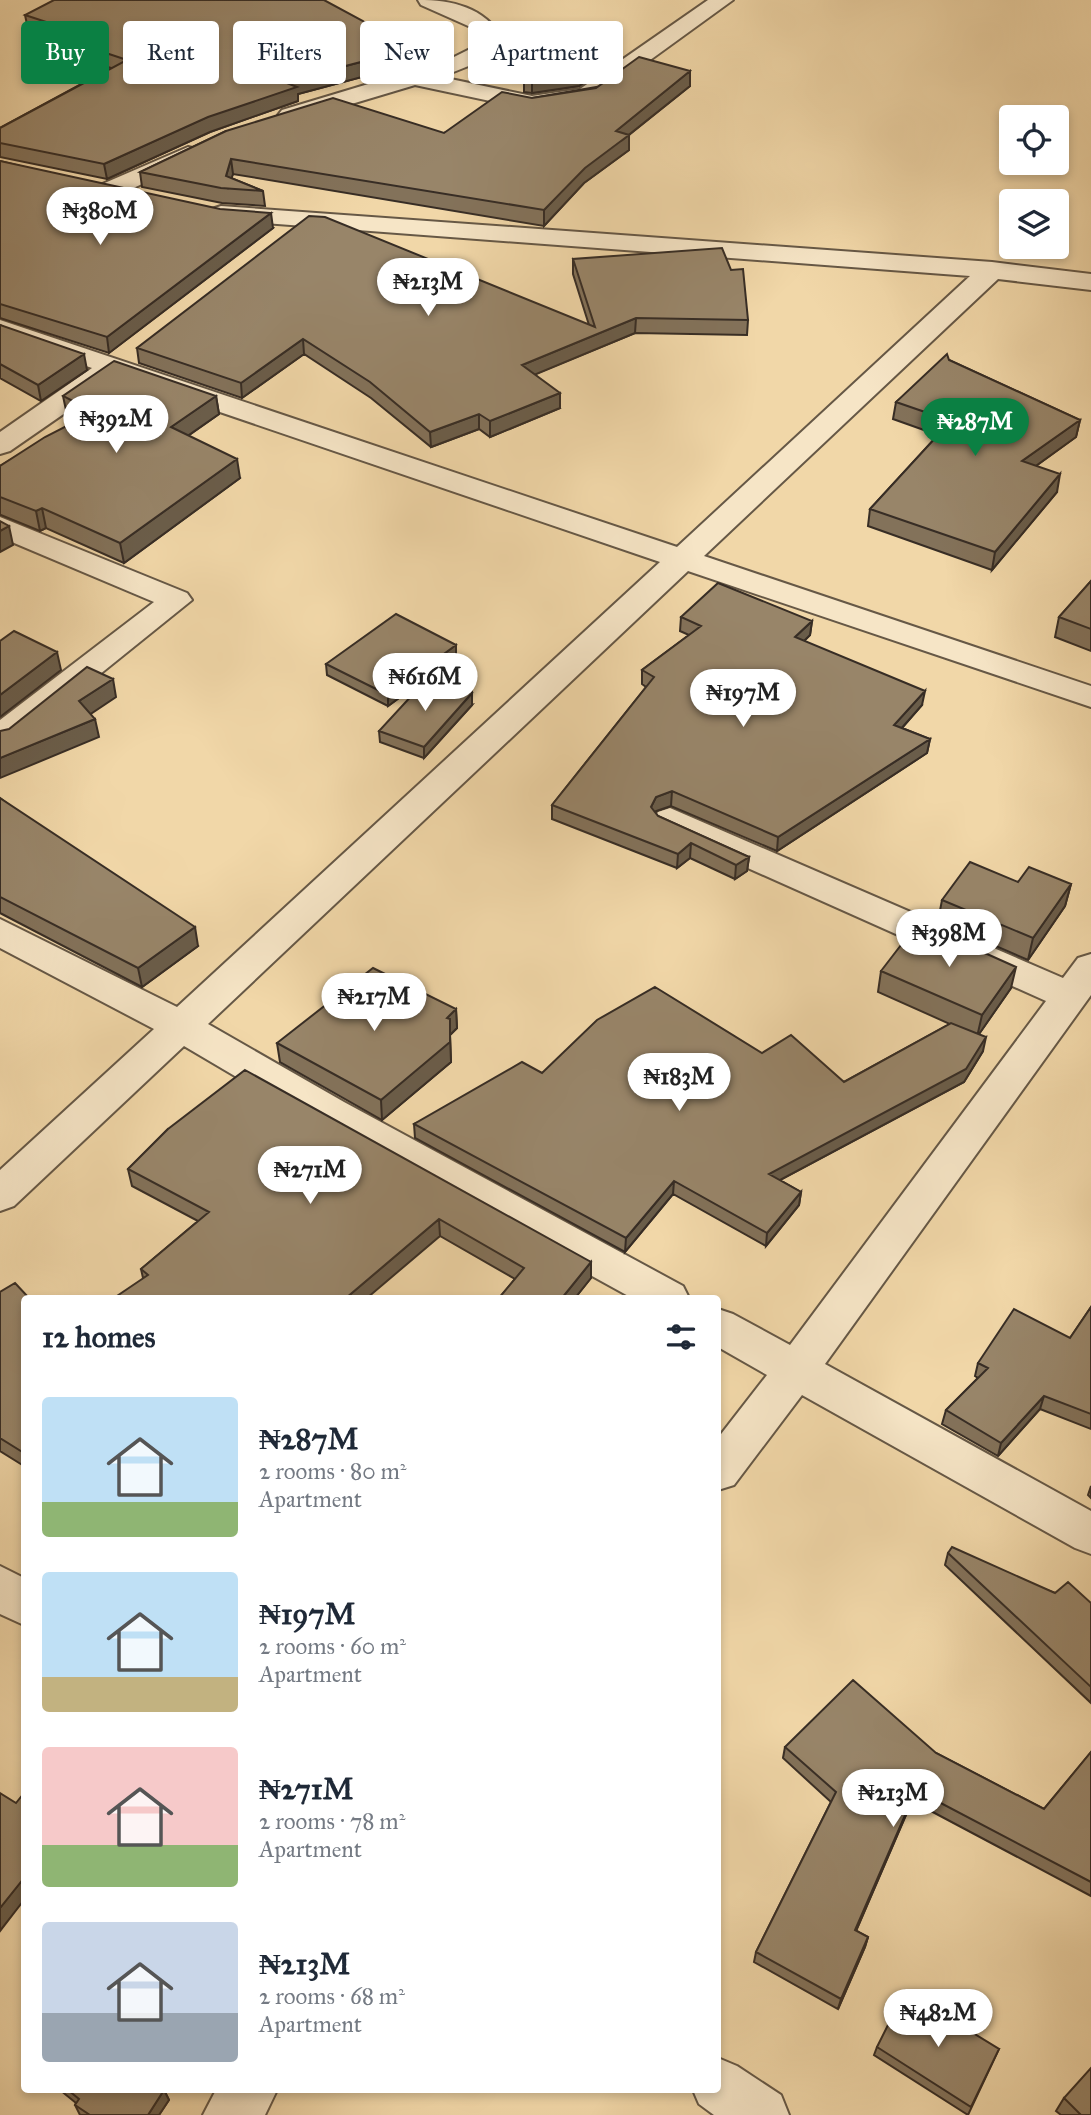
<!DOCTYPE html>
<html lang="en">
<head>
<meta charset="utf-8">
<style>
  :root { --surface:#fff; --page:#f2f2f3; --text:#1f2937; --muted:#747a83; --accent:#0b8043 }
  body { margin:0; font-family:"IM FELL Great Primer",serif; background:var(--page); color:var(--text); height:100vh; display:flex; flex-direction:column; font-size:26px; white-space:nowrap }
  * { box-sizing:border-box; margin:0 }
  p { font-size:23px; color:var(--muted) }
  .icon { flex:none; width:38px; height:38px; fill:none; stroke:currentColor; stroke-width:2; stroke-linecap:round; stroke-linejoin:round }
  .map { position:relative; flex:1; overflow:hidden }
  .sheet { position:absolute; left:21px; top:1295px; width:700px; height:798px; display:flex; flex-direction:column; background:var(--surface); border-radius:7px; box-shadow:0 4px 10px #0003 }
  .sheet>* { flex:none }
  .top-card { position:absolute; left:21px; top:21px; width:700px; height:63px; display:flex; gap:14px }
  .tools { position:absolute; left:999px; top:105px; display:grid; gap:14px }
  .tools a { display:grid; place-items:center; width:70px; height:70px; border-radius:7px; background:var(--surface); box-shadow:0 4px 10px #0003; font-size:35px }
  .price { position:absolute; translate:-50% -60px; padding:0 16px; border-radius:24px; background:#fff; color:#222; font-size:23px; line-height:46px; filter:drop-shadow(0 2px 4px #0008) }
  .price::after { content:''; position:absolute; left:50%; top:42px; width:21px; height:16px; margin-left:-10px; background:inherit; clip-path:polygon(0 0,100% 0,50% 100%) }
  .price.current { background:var(--accent); color:#fff }
  ul { padding:0; list-style:none }
  li { display:flex; align-items:center; gap:21px; height:175px; padding:0 21px }
  li span { display:grid; place-items:center; flex:none; width:196px; height:140px; border-radius:7px; color:#555 }
  li>.icon { margin-inline-start:auto }
  span .icon { width:84px; height:84px; fill:#fffc; stroke-width:1 }
  li b { font-size:30px }
  h2 { display:flex; justify-content:space-between; align-items:center; height:84px; padding:0 21px; font-size:30px }
  .chip { padding:0 24px; border-radius:7px; background:var(--surface); box-shadow:0 4px 10px #0003; font-size:24px; line-height:63px }
  .chip.current { background:var(--accent); color:#fff }
  .map>svg:first-child { display:block }
  .lines { fill:none; stroke-linecap:round; stroke-linejoin:round }
  .minor-casing { stroke:#665846; stroke-width:4 }
  .minor { fill:#f6e5c6; fill-rule:evenodd }
  .wall { fill:#83725a; stroke:#372d25; stroke-width:2 }
  .shaded-wall { fill:#6a5d4a; stroke:#372d25; stroke-width:2 }
  .building { fill:#988569; stroke:#372d25; stroke-width:2 }
</style>
</head>
<body>
<div class="map">
<svg width="1091" height="2115" viewBox="0 0 1091 2115">
  <rect width="100%" height="100%" fill="#f1d7a8"/>
  <filter id="stains"><feTurbulence type="fractalNoise" baseFrequency=".00286" numOctaves="4"/><feColorMatrix values="0 0 0 0 .2 0 0 0 0 .09 0 0 0 0 .02 0 0 0 .5 -.17"/></filter>
  <radialGradient id="worn" r=".72"><stop offset=".6" stop-color="#630" stop-opacity="0"/><stop offset="1" stop-color="#630" stop-opacity=".3"/></radialGradient>
  <g class="lines">
    <defs>
      <path id="minor" d="M418 0C453 0 483 7 503 38L486 59 441 77 532 96 580 89 708 0H733L595 100 532 110 415 85 298 120H282L278 115 282 110 448 60 470 49 480 37 475 29 421 5Z
        M188 147 197 149 200 154 197 159 118 195H100L97 190 100 185Z
        M221 206 992 262 1091 274V290L998 279 704 556 1091 686V707L688 571 208 1024 344 1102 683 1286 689 1298H632L316 1124 184 1046 14 1206 0 1211V1170L154 1029 0 948V919L177 1007 660 562 117 377 10 451 0 454V432L92 368 0 337V320L677 547 970 276 212 219 208 214 212 209Z
        M0 517 187 593 192 600 12 745 0 748V720L154 602 0 537Z
        M670 808 1063 978 1078 958 1091 954V995L825 1364 1091 1511V1554L1075 1548 802 1395 734 1485 718 1490V1438L767 1375 718 1347V1309L733 1314 790 1345 1046 1001 658 828 653 820 658 812Z
        M0 1566 24 1578V1625L0 1614Z
        M718 2058 737 2066 781 2095 789 2115H714L699 2104 693 2090H718Z
        M216 2090H277L265 2115H203Z"/>
    </defs>
    <use href="#minor" class="minor-casing"/>
    <use href="#minor" class="minor"/>
  </g>
  <path class="wall" d="M25 15 403 51V66L298 94V101L210 132 107 179 0 157V128L111 68 93 62 92 51 28 29Z
    M610 65 579 86 532 93 524 92V81Z
    M690 71V86L629 135V150L584 183 544 226 233 174 231 178 263 191 265 206 222 203 142 187 140 172 226 131 444 133 532 98Z
    M0 161 273 228 109 353 0 318Z
    M573 259 748 320 747 335 635 333 535 374 560 408 490 437 479 429 431 447 371 398 304 354 242 398 139 363 137 348 589 325 573 274Z
    M0 325 87 370 41 401 0 378Z
    M949 360 1080 420 1076 437 1036 466 1057 492 992 570 868 526 870 509 938 435 893 419 896 402Z
    M63 396H216L219 414 188 436 240 478 124 563 46 528 40 531 1 515H0V466L77 421 67 415Z
    M1091 581V651L1055 637 1059 617Z
    M681 617 812 621 810 635 804 641 922 705 902 728 930 739 927 753 777 851 671 806 656 811 655 812 658 816 749 857 747 871 735 879 690 858 677 868 552 819V805L646 687 642 684V670L689 635 680 631Z
    M456 656 388 706 327 675 326 664Z
    M472 705 424 758 380 742 379 731Z
    M0 798 198 946 142 987 0 913Z
    M1018 882 1071 884 1065 906 1028 960 938 921 942 900Z
    M881 971 1011 988 979 1034 983 1051 964 1082 780 1180 801 1192 799 1205 766 1246 673 1194 625 1252 415 1138 414 1124 542 1073 762 1053 844 1082 950 1024 878 992Z
    M456 1009 457 1028 450 1035 451 1062 382 1120 280 1062 277 1043Z
    M168 1129 591 1262V1278L575 1298H499L515 1279 440 1236 143 1278 141 1269 198 1221 132 1186 128 1169Z
    M0 1292 24 1298V1466L0 1451Z
    M1091 1307V1429L1040 1409 998 1456 942 1424 946 1410 978 1378 975 1376 978 1363 1070 1338Z
    M1091 1486V1498L1088 1495Z
    M948 1553 1055 1593 1091 1603V1703L945 1565Z
    M785 1747 936 1753 1044 1809 1091 1752V1896L912 1801 856 1931 868 1937 865 1947 838 2009 754 1962 756 1952 831 1802 783 1758Z
    M877 2047 999 2049 968 2115 874 2055Z
    M60 2090H164L169 2100 159 2115H80L75 2105 76 2103Z
    M1064 2098 1091 2115H1061L1056 2111Z"/>
  <path class="shaded-wall" d="M403 51V66L298 94V101L210 132 107 179 104 164 284 82Z
    M611 55 610 65 579 86 532 93V83Z
    M690 71V86L621 141 629 135V150L584 183 544 226V210L616 131Z
    M231 159 233 174 228 189 226 176Z
    M271 213 273 228 109 353 107 337Z
    M636 318 635 333 522 380V365Z
    M303 339 304 354 242 398 241 383Z
    M84 354 87 370 41 401 38 385Z
    M560 393V408L490 437V421Z
    M216 396 219 414 173 446 171 427Z
    M479 414V429L431 447 430 432Z
    M1080 420 1076 437 1019 478 1022 461Z
    M237 459 240 478 124 563 120 543Z
    M1060 474 1057 492 992 570 995 552Z
    M42 508 46 528 40 531 36 511Z
    M9 526 13 545 0 552V531Z
    M812 621 810 635 794 651 795 637Z
    M456 645V656L388 706V695Z
    M57 652 61 670 0 717V695Z
    M113 679 116 697 83 719 79 701Z
    M925 691 922 705 892 739 894 725Z
    M472 693V705L424 758V747Z
    M95 719 99 737 0 778V758Z
    M930 739 927 753 777 851 778 837Z
    M672 791 671 806 656 811 651 821V807L656 797Z
    M691 843 690 858 677 868 678 854Z
    M749 857 747 871 735 879 736 865Z
    M1071 884 1065 906 1028 960 1033 938Z
    M195 927 198 946 142 987 138 968Z
    M1016 967 1011 988 977 1037 982 1015Z
    M456 1009 457 1028 450 1035 451 1062 382 1120 381 1100 447 1018Z
    M986 1037 983 1051 964 1082 767 1187 769 1174Z
    M674 1181 673 1194 625 1252 626 1238Z
    M801 1192 799 1205 766 1246 767 1233Z
    M439 1219 440 1236 367 1298H346Z
    M591 1262V1278L575 1298H562Z
    M1044 1396 1040 1409 998 1456 1001 1443Z
    M916 1790 912 1801 852 1940 855 1930Z
    M24 1878V1900L0 1931V1908Z
    M868 1937 865 1947 838 2009 841 1999Z
    M164 2090 169 2100 159 2115H148Z"/>
  <path class="building" d="M54 0H324L363 21 403 51 284 82 297 87 208 117 104 164 0 143V128L127 60 91 48 104 41 25 15Z
    M575 45 611 55 579 76 532 83 524 81Z
    M639 57 690 71 616 131 629 135 585 168 544 210 231 159 226 176 263 191 221 188 140 172 226 131 333 98 444 133 502 92 532 98 596 88Z
    M0 161 220 209 271 213 107 337 0 304Z
    M309 216 325 217 595 327 573 259 722 248 731 270 743 269 748 320 636 318 522 365 560 393 490 421 479 414 430 432 370 382 303 339 241 383 137 348Z
    M0 325 84 354 38 385 0 364Z
    M947 354 949 360 1080 420 1022 461 1060 474 995 552 870 509 951 421 896 402Z
    M114 361 216 396 171 427 237 459 120 543 42 508 36 511 0 497V466L45 437 94 412 63 396Z
    M0 521 9 526 0 531Z
    M1091 581V629L1059 617Z
    M718 583 812 621 795 637 925 691 894 725 930 739 778 837 672 791 656 797 651 807 658 816 749 857 736 865 691 843 678 854 552 805 654 677 642 670 701 626 681 617Z
    M396 614 456 645 388 695 326 664Z
    M14 631 57 652 0 695V641Z
    M87 667 113 679 79 701 95 719 0 758V731L9 729Z
    M427 679 472 693 424 747 379 731Z
    M0 798 195 927 138 968 0 897Z
    M970 862 1018 882 1029 867 1071 884 1033 938 942 900Z
    M918 923 1016 967 982 1015 881 971Z
    M373 968 456 1009 447 1018 450 1019V1042L381 1100 277 1043Z
    M655 987 762 1053 791 1035 844 1082 951 1023 986 1037 966 1069 769 1174 801 1192 767 1233 674 1181 626 1238 414 1124 522 1062 542 1073 597 1020Z
    M245 1070 591 1262 562 1298H499L524 1268 439 1219 346 1298H114L148 1275 141 1269 209 1212 128 1169 168 1129Z
    M15 1283 29 1298H24V1453L0 1438V1292Z
    M1091 1307V1414L1044 1396 1001 1443 946 1410 988 1368 978 1363 1014 1309 1070 1338Z
    M952 1547 1055 1593 1068 1582 1091 1603V1687L948 1553Z
    M853 1680 936 1753 1044 1809 1091 1752V1882L916 1790 855 1930 868 1937 841 1999 756 1952 836 1792 785 1747Z
    M0 1793 16 1803 24 1793V1878L0 1908Z
    M905 1991 999 2049 971 2107 877 2047Z
    M1091 2068V2115H1081L1064 2098Z
    M68 2090H164L148 2115H90L75 2105 79 2099Z"/>
  <rect width="100%" height="100%" filter="url(#stains)"/>
  <rect width="100%" height="100%" fill="url(#worn)"/>
</svg>
<div class="tools">
<a><svg class="icon" aria-label="locate" viewBox="0 0 24 24"><circle cx="12" cy="12" r="6"/><path d="M12 2v4M12 18v4M2 12h4M18 12h4"/></svg></a>
<a><svg class="icon" aria-label="layers" viewBox="0 0 24 24"><path d="M12 4l9 5-9 5-9-5zM3 14l9 5 9-5"/></svg></a>
</div>
<b class="price" style="left:100px;top:247px">₦380M</b>
<b class="price" style="left:428px;top:318px">₦213M</b>
<b class="price" style="left:116px;top:455px">₦392M</b>
<b class="price current" style="left:975px;top:458px">₦287M</b>
<b class="price" style="left:425px;top:713px">₦616M</b>
<b class="price" style="left:743px;top:729px">₦197M</b>
<b class="price" style="left:949px;top:969px">₦398M</b>
<b class="price" style="left:374px;top:1033px">₦217M</b>
<b class="price" style="left:679px;top:1113px">₦183M</b>
<b class="price" style="left:310px;top:1206px">₦271M</b>
<b class="price" style="left:893px;top:1829px">₦213M</b>
<b class="price" style="left:938px;top:2049px">₦482M</b>
<div class="top-card">
<a class="chip current">Buy</a>
<a class="chip">Rent</a>
<a class="chip">Filters</a>
<a class="chip">New</a>
<a class="chip">Apartment</a>
</div>
<section class="sheet">
<h2>12 homes<svg class="icon" aria-label="filters" viewBox="0 0 24 24"><path d="M4 7h16M4 17h16"/><circle cx="9" cy="7" r="2"/><circle cx="15" cy="17" r="2"/></svg></h2>
<ul>
<li><span style="background:linear-gradient(#bfe0f5 75%,#8fb573 0)"><svg class="icon" aria-label="home" viewBox="0 0 24 24"><path d="M3 11l9-7 9 7M6 9v11h12V9"/></svg></span><div><b>₦287M</b><p>2 rooms · 80 m²</p><p>Apartment</p></div></li>
<li><span style="background:linear-gradient(#bfe0f5 75%,#c2b280 0)"><svg class="icon" aria-label="home" viewBox="0 0 24 24"><path d="M3 11l9-7 9 7M6 9v11h12V9"/></svg></span><div><b>₦197M</b><p>2 rooms · 60 m²</p><p>Apartment</p></div></li>
<li><span style="background:linear-gradient(#f6c9c9 70%,#8fb573 0)"><svg class="icon" aria-label="home" viewBox="0 0 24 24"><path d="M3 11l9-7 9 7M6 9v11h12V9"/></svg></span><div><b>₦271M</b><p>2 rooms · 78 m²</p><p>Apartment</p></div></li>
<li><span style="background:linear-gradient(#c9d6e8 65%,#9aa5b1 0)"><svg class="icon" aria-label="home" viewBox="0 0 24 24"><path d="M3 11l9-7 9 7M6 9v11h12V9"/></svg></span><div><b>₦213M</b><p>2 rooms · 68 m²</p><p>Apartment</p></div></li>
</ul>
</section>
</div>
</body>
</html>
